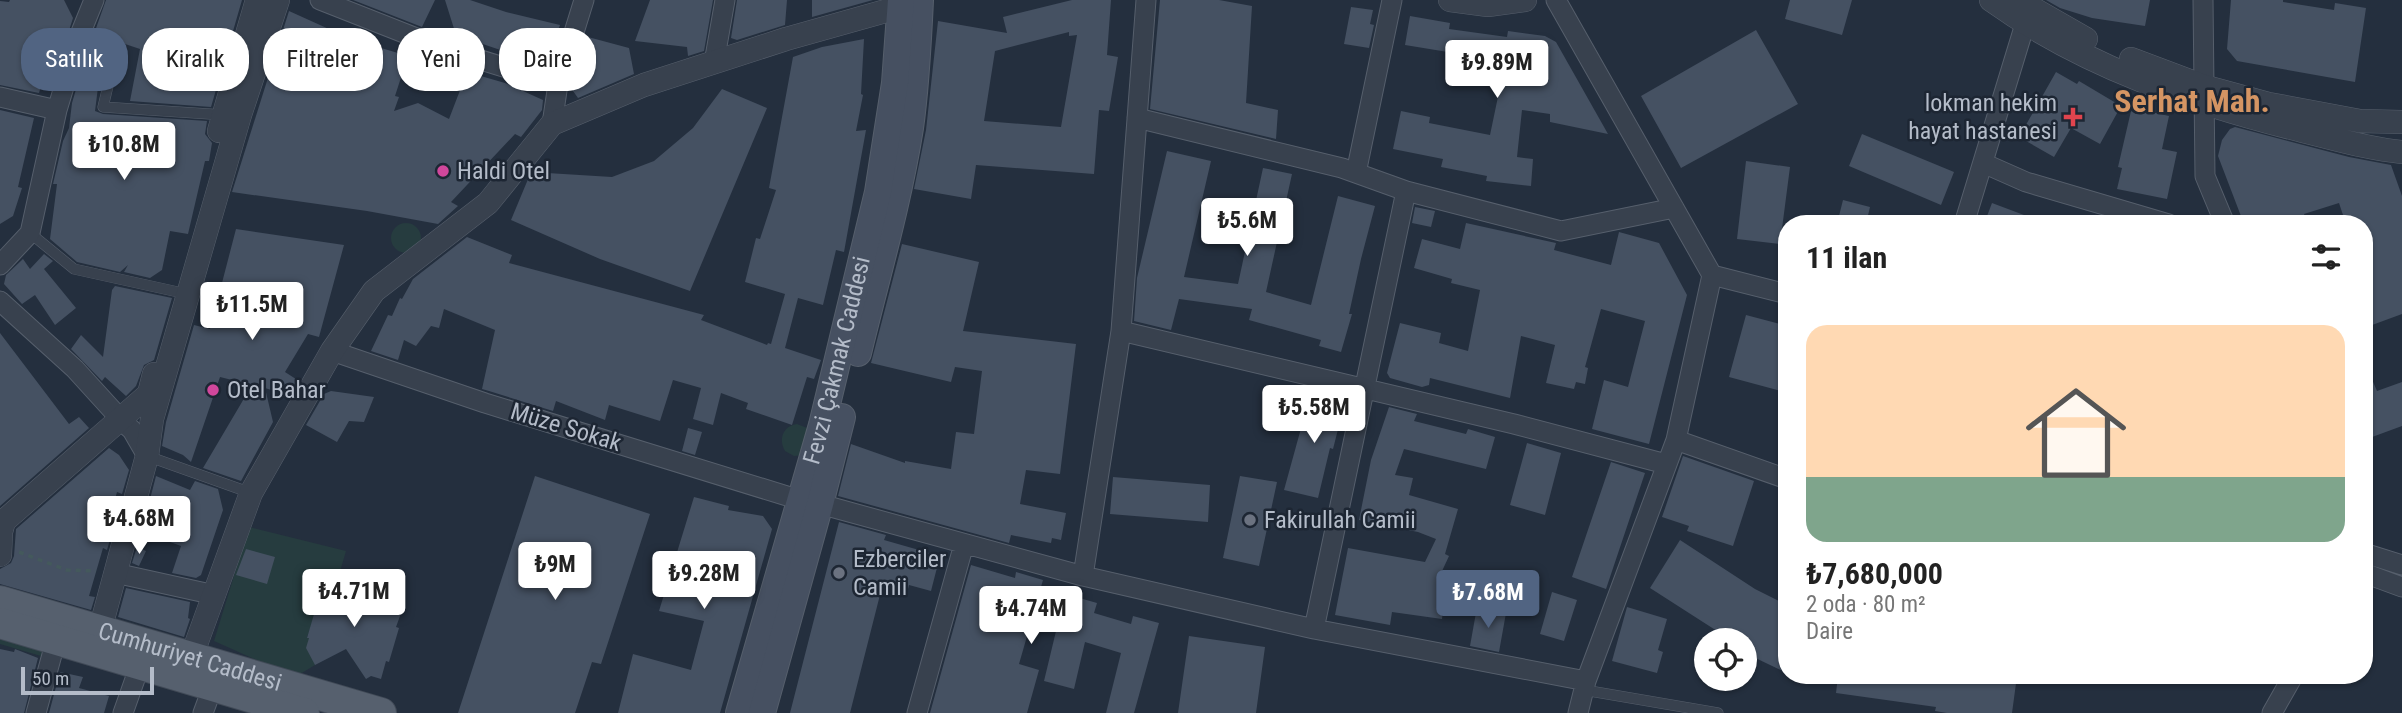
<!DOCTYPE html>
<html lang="tr">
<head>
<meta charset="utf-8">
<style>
  :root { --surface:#fff; --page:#f6f6f6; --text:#222; --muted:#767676; --line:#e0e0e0; --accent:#516482 }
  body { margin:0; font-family:"Roboto Condensed",sans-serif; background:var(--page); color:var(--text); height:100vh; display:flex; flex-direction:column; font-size:26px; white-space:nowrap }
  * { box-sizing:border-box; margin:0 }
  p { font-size:23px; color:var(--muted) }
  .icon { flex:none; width:38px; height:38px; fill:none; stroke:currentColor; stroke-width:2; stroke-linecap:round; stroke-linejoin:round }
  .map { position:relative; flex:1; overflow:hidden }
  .details { position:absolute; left:1778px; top:215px; width:595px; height:469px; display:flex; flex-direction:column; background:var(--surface); border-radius:28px; box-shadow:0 2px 5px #0004 }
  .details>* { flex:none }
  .hud { position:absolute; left:21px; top:28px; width:665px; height:63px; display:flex; gap:14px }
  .fabs { position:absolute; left:1694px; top:628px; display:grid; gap:14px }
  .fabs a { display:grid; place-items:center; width:63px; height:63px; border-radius:50%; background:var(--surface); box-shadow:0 2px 5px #0004; font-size:35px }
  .scale { position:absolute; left:21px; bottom:18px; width:133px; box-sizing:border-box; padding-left:7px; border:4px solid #b4bcc9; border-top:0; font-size:19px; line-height:24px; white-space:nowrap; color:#b4bcc9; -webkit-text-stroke:5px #1d2633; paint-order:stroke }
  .price { position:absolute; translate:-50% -60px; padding:0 16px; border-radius:7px; background:#fff; color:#222; font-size:23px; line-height:46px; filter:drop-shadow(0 2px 4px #0008) }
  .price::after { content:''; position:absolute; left:50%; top:42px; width:21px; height:16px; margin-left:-10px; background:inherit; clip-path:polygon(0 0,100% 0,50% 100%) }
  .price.active { background:var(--accent); color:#fff }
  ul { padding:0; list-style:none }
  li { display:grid; align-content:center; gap:14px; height:371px; padding:0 28px }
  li+li { border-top:2px solid var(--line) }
  li span { display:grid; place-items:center; height:217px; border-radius:21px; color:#555 }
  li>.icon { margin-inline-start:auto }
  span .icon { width:126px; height:126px; fill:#fffc; stroke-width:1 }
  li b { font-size:30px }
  h2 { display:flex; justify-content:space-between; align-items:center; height:84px; padding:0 28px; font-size:30px }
  .tag { padding:0 24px; border-radius:28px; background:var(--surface); box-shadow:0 2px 5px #0004; font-size:24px; line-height:63px }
  .tag.active { background:var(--accent); color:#fff }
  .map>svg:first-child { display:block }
  .green { fill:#263c3f }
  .building { fill:#455162; fill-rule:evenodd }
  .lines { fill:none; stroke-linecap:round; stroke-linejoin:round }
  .service-casing { stroke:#565f6c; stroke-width:11 }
  .minor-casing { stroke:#565f6c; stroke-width:21 }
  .tertiary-casing { stroke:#565f6c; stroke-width:24 }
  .secondary-casing { stroke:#565f6c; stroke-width:28 }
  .primary-casing { stroke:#414a57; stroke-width:32 }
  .path { stroke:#44595c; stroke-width:3.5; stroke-dasharray:5 5; stroke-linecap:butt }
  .service { stroke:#38414e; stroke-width:10 }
  .minor { stroke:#38414e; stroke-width:19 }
  .tertiary { stroke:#38414e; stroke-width:23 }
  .secondary { stroke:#465061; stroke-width:26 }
  .primary { stroke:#56606e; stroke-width:30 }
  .health-dot { fill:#e0444e; stroke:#1d2633; stroke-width:2.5 }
  .hotel-dot { fill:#d1479c; stroke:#1d2633; stroke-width:2.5 }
  .worship-dot { fill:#6b7280; stroke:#1d2633; stroke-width:2.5 }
  .labels { text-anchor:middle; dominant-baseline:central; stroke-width:5; stroke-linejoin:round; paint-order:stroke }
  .poi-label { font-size:24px; fill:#b4bcc9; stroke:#1d2633; text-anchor:start }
  .street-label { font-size:24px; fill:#b4bcc9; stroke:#1d2633 }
  .district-label { font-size:32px; font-weight:bold; fill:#d59563; stroke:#1d2633 }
</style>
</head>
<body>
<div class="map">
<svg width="2402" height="713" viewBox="0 0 2402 713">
  <rect width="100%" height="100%" fill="#242f3e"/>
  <path class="green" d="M391 238a15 15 0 1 1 30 0a15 15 0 1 1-30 0Z
    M797 424 807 428 811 432 804 455 794 456 785 451C778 439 783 426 797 424Z
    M249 527 346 551 339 575 331 573 307 637 309 638 315 665 295 677 214 641Z
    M0 630 44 644 41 656 0 644Z"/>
  <path class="building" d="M10 0H64L73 18 53 81 43 79 39 93 0 85V1L9 2Z
    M106 0H242L211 107 130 101 140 49 125 44 120 37 95 31Z
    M353 0H435L422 27Z
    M445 0H470L506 12 560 25 545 65 456 35Z
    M650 0H713L704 51 688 56 687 47 635 41Z
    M737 0H787L785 25 737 40 731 38Z
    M812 0H873L812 17Z
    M1072 0H1111L1107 55 1118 57 1109 111 1099 110 1094 174 976 165 971 199 914 189 926 130 938 21 1007 33 1003 17ZM1069 32V36L1077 35 1061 127 984 121 995 51Z
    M1160 0H1219L1252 6 1246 103 1278 110 1276 139 1150 109Z
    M1790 0H1852L1842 35 1785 19Z
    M2046 0H2150L2145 26 2092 18 2060 8Z
    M2231 0H2283V2L2334 10 2335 3 2366 8 2355 82 2237 61 2227 49Z
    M1351 7 1373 10 1370 24 1374 25 1369 48 1344 44Z
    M289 11 351 39 408 56 395 96 399 97 394 111 418 103 449 119 467 72 505 83 543 100 542 110 521 137 515 134 451 202 458 206 438 224 367 211 232 192Z
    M1410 16 1450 23 1449 29 1507 37 1508 31 1545 36 1556 42 1608 134 1550 122V114L1522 110 1517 157 1533 159 1531 186 1486 181 1487 176 1441 167 1443 159 1393 149 1401 111 1430 117 1429 123 1490 135 1500 87 1460 81 1462 61 1459 60 1460 54 1405 45Z
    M1756 30 1798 104 1681 168 1641 96Z
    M588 37 629 48 634 74 578 98 573 91Z
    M864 39 861 94 863 95 856 131 866 130 844 252 836 250 823 305 798 298 785 348 821 360 814 379 807 377 792 425 746 409 748 403 721 393 713 425 693 419 701 388 673 380 660 421 609 405 605 420 556 401 553 411 489 391 482 389 495 330 444 309 439 328 431 326 416 346 404 340 398 360 371 351 388 315 392 316 400 298 402 299 413 279 467 237 512 255 509 263 704 315 701 320 767 345 768 343 771 344 785 294 745 282 756 238 760 239 776 190 769 188 793 57 822 47Z
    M89 45 103 48 95 111 103 114 207 121 205 134 212 143 209 161H205L188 234 170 231 162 270 150 278 124 272 128 265 120 272 77 262 50 239 57 184H53L63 141 69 128 72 103Z
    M2056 72 2077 84 2079 81 2121 106 2100 144 2071 128 2054 157 2019 137Z
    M722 89 767 108 690 291 600 259 511 220 531 172 612 177 654 161 693 128Z
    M2137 109 2169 116 2162 149 2177 152 2167 199 2117 189 2122 168 2118 167 2131 111 2136 114Z
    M0 110 34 118 18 187 22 188 13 216 0 224Z
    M2235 127 2349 157 2391 165 2402 196V314L2364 328V290L2369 289 2364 276V224H2346L2339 203 2304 214 2308 224H2244L2218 156 2222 140 2230 129Z
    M1862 134 1954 172 1941 205 1849 166Z
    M1167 151 1211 161 1184 277 1238 284 1263 168 1292 174 1266 292 1311 305 1338 196 1375 206 1361 259 1349 314H1352L1341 352 1319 346 1321 340 1249 320 1252 309 1179 299 1171 330 1134 321 1137 278Z
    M1746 161 1790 167 1780 244 1737 239Z
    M1843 200 1870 207 1866 224H1837Z
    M1992 203 2045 223V224H1984Z
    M1415 207 1435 211 1431 227 1412 223Z
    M1466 223 1556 243 1554 250 1611 265 1619 232 1659 243 1687 295 1649 444 1592 429 1604 380 1628 387 1645 321 1601 309 1585 367 1588 368 1585 384 1576 382 1574 389 1546 383 1555 345 1521 336 1510 398 1430 378 1429 385 1422 387 1390 378 1387 373 1400 323 1441 333 1439 343 1468 351 1480 290 1451 283 1452 279 1414 268 1422 239 1460 249Z
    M236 229 344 245 319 337 308 334 285 372 299 381 298 383 290 396 265 388 273 422 241 481 203 468 252 385 220 377 191 462 183 455 162 446 166 422 194 325 210 329Z
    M902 244 979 262 963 331 1076 344 1060 474 1026 470 1020 504 1066 513 1061 540 1052 538 1051 543 1011 535 1009 543 838 496 851 444 905 463V461L951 469 956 432 974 434 982 371 955 367 951 382 871 363Z
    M44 254 53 261 44 269 76 308 55 325 35 295 22 304 4 284 6 275 23 259 30 269Z
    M115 286 172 298 154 360 144 365 136 386 126 396 105 377 102 381 71 349 81 335 103 357 112 290Z
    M1746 315 1787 326V384L1785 392 1729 377Z
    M0 333 69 424 79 417 89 428 0 506Z
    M2364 361 2377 391 2402 382V426L2364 440Z
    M331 391 374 397 364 422 349 421 337 442 306 425 324 394Z
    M1311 392 1345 402 1333 449 1330 448 1318 498 1284 490Z
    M1389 407 1417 414 1414 421 1466 434 1468 429 1495 437 1486 469 1404 449 1395 475 1413 478 1409 495 1458 509 1445 554 1449 556 1437 582 1446 583 1442 619 1392 612 1390 625 1335 615 1348 548 1425 562 1436 539 1418 532 1359 520 1371 460Z
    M688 428 702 432 695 455 682 451Z
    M1527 443 1561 453 1545 515 1510 505Z
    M109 448 119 455 129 470 122 494 117 492 106 534 111 536 107 550 103 548 89 596 95 597 91 610 0 584V569L11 563 14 556 16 529Z
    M1683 456 1754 481 1733 546 1687 531 1689 526 1662 517Z
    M1611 462 1645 473 1606 589 1572 577Z
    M156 476 190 490 195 481 218 489 223 510 201 575 196 578 172 573 181 546 162 539 174 512 149 503Z
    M535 476 650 514 601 664 592 662 575 713H458Z
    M1240 476 1277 482 1259 566 1223 558Z
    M1113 477 1210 485 1208 522 1110 514Z
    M694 497 729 506 728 510 763 516 772 529 720 713H618L633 654 691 670 704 621 659 611Z
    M839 522 886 535 884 540 940 556 931 591 909 585 908 589 883 583 850 713H790Z
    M1680 540 1755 589 1787 605V673L1745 653V640H1731L1650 588Z
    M137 547 146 551 139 566 132 563Z
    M246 549 275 557 267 584 236 575Z
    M971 565 1015 578 1016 572 1043 580 1041 587 1097 603 1094 613 1131 624 1133 616 1159 623 1134 713H1106L1121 653 1085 642 1074 689 1044 681 1057 627 1032 619 1019 664 1039 670 1027 713H930Z
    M343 586 392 601 400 616 396 627 399 628 389 662 386 661 381 679 371 676 366 679 346 649 315 665 306 648 309 638H307L317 604 321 605 324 593Z
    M126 588 190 602 188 618 190 619 184 637 118 617Z
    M1552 592 1577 600 1564 641 1540 634Z
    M1477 607 1506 613 1499 652 1470 646Z
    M1627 607 1667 619 1658 650 1663 652 1657 673 1612 661Z
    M1189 636 1265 647 1256 713H1178Z
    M0 649 14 652 15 649 38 658 24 713H0Z
    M60 672 83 677 79 688 109 696 104 713H49Z
    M1838 676H2017L2012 713H1947L1935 711 1936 707 1836 693Z"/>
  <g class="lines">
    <defs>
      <path id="service" d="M80 35 118 44 103 107 225 115
        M30 233 74 269 178 292
        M147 456 251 493
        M1584 690 1718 713"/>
      <path id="minor" d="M320 0 442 48 558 84
        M1146 0 1121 331 1083 576 1314 629 1586 681
        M1556 0 1712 275 1676 440 1586 681 1578 713
        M2203 0 2205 176 2225 224
        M714 63 725 0
        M0 97 57 110
        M1137 118 1342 168 1406 191 1561 231 1674 208
        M552 124 558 84 584 0
        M1983 163 2026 182 2169 224
        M1356 173 1392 0
        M1964 224 2025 24
        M0 265 30 233 57 110 79 37 94 0
        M1712 275 1787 294
        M0 301 75 369 125 424 132 430 147 456
        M1121 331 1514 424 1666 464
        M332 351 485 403 800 500
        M1676 440 1787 479
        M820 504 1083 576
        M2364 553 2402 565
        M115 573 215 595
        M2364 573 2402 587
        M1314 629 1406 191
        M36 713 56 640
        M123 713 140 665
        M203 713 213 686
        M917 713 964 544
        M2272 713 2293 676"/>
      <path id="tertiary" d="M1450 0 1488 5 1525 0
        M1991 0C2083 66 2193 104 2303 131 2336 139 2369 149 2402 152
        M2018 0 2086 39
        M2131 59 2203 86 2269 104 2360 121 2402 122
        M219 131 257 0
        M0 555 1 532 4 521 149 394 154 374
        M100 630 147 456 152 419 240 115 278 0
        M191 658 251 493 332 351 374 291 488 203 552 124 644 85 786 39 900 7"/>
      <g id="secondary">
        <path d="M858 353C876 278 898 204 910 128 916 86 918 43 920 0"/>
        <path id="s1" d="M739 713 822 425 878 192 895 83 901 0"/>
        <path d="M762 713 820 504 842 417"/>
      </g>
      <g id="primary">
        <path id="s2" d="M0 601 381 713"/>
        <path d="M0 623 304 713"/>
      </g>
    </defs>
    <use href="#service" class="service-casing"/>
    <use href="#minor" class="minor-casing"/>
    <use href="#tertiary" class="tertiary-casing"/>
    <use href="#secondary" class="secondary-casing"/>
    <use href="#primary" class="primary-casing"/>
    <path class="path" d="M19 552 67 570 96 571"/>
    <use href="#service" class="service"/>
    <use href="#minor" class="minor"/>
    <use href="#tertiary" class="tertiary"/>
    <use href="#secondary" class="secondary"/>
    <use href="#primary" class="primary"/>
  </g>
  <path class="health-dot" d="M2069.5 106.5h7v7h7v7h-7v7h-7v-7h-7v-7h7z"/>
  <g class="hotel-dot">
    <circle cx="443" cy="171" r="7"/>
    <circle cx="213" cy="390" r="7"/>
  </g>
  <g class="worship-dot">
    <circle cx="1250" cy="520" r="7"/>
    <circle cx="839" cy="573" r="7"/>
  </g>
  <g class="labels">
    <g class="poi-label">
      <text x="2057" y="103" text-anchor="end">lokman hekim<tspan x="2057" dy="28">hayat hastanesi</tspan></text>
      <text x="457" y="171">Haldi Otel</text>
      <text x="227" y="390">Otel Bahar</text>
      <text x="1264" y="520">Fakirullah Camii</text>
      <text x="853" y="559">Ezberciler<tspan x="853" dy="28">Camii</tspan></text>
    </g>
    <g class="street-label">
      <text stroke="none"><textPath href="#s1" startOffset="366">Fevzi Çakmak Caddesi</textPath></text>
      <text transform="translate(566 427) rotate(17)">Müze Sokak</text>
      <text stroke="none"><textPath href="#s2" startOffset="198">Cumhuriyet Caddesi</textPath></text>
    </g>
    <g class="district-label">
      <text x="2192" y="101">Serhat Mah.</text>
    </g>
  </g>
</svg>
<div class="fabs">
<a><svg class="icon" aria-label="locate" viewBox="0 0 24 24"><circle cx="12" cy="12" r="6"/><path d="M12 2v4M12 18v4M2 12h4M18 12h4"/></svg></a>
</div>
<div class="scale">50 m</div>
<b class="price" style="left:1497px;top:100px">₺9.89M</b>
<b class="price" style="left:124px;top:182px">₺10.8M</b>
<b class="price" style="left:1247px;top:258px">₺5.6M</b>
<b class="price" style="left:252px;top:342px">₺11.5M</b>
<b class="price" style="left:1314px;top:445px">₺5.58M</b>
<b class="price" style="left:139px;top:556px">₺4.68M</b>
<b class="price" style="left:555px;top:602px">₺9M</b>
<b class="price" style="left:704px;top:611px">₺9.28M</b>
<b class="price" style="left:354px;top:629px">₺4.71M</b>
<b class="price active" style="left:1488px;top:630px">₺7.68M</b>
<b class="price" style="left:1031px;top:646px">₺4.74M</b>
<div class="hud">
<a class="tag active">Satılık</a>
<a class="tag">Kiralık</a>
<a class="tag">Filtreler</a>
<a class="tag">Yeni</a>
<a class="tag">Daire</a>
</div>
<section class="details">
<h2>11 ilan<svg class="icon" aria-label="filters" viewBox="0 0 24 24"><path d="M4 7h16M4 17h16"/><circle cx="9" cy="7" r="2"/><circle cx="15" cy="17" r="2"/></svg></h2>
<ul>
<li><span style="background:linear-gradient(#ffd9b3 70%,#7fa58c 0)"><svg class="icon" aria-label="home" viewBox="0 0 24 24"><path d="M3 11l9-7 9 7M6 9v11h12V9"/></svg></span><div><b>₺7,680,000</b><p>2 oda · 80 m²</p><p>Daire</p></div></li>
</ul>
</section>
</div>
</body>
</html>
